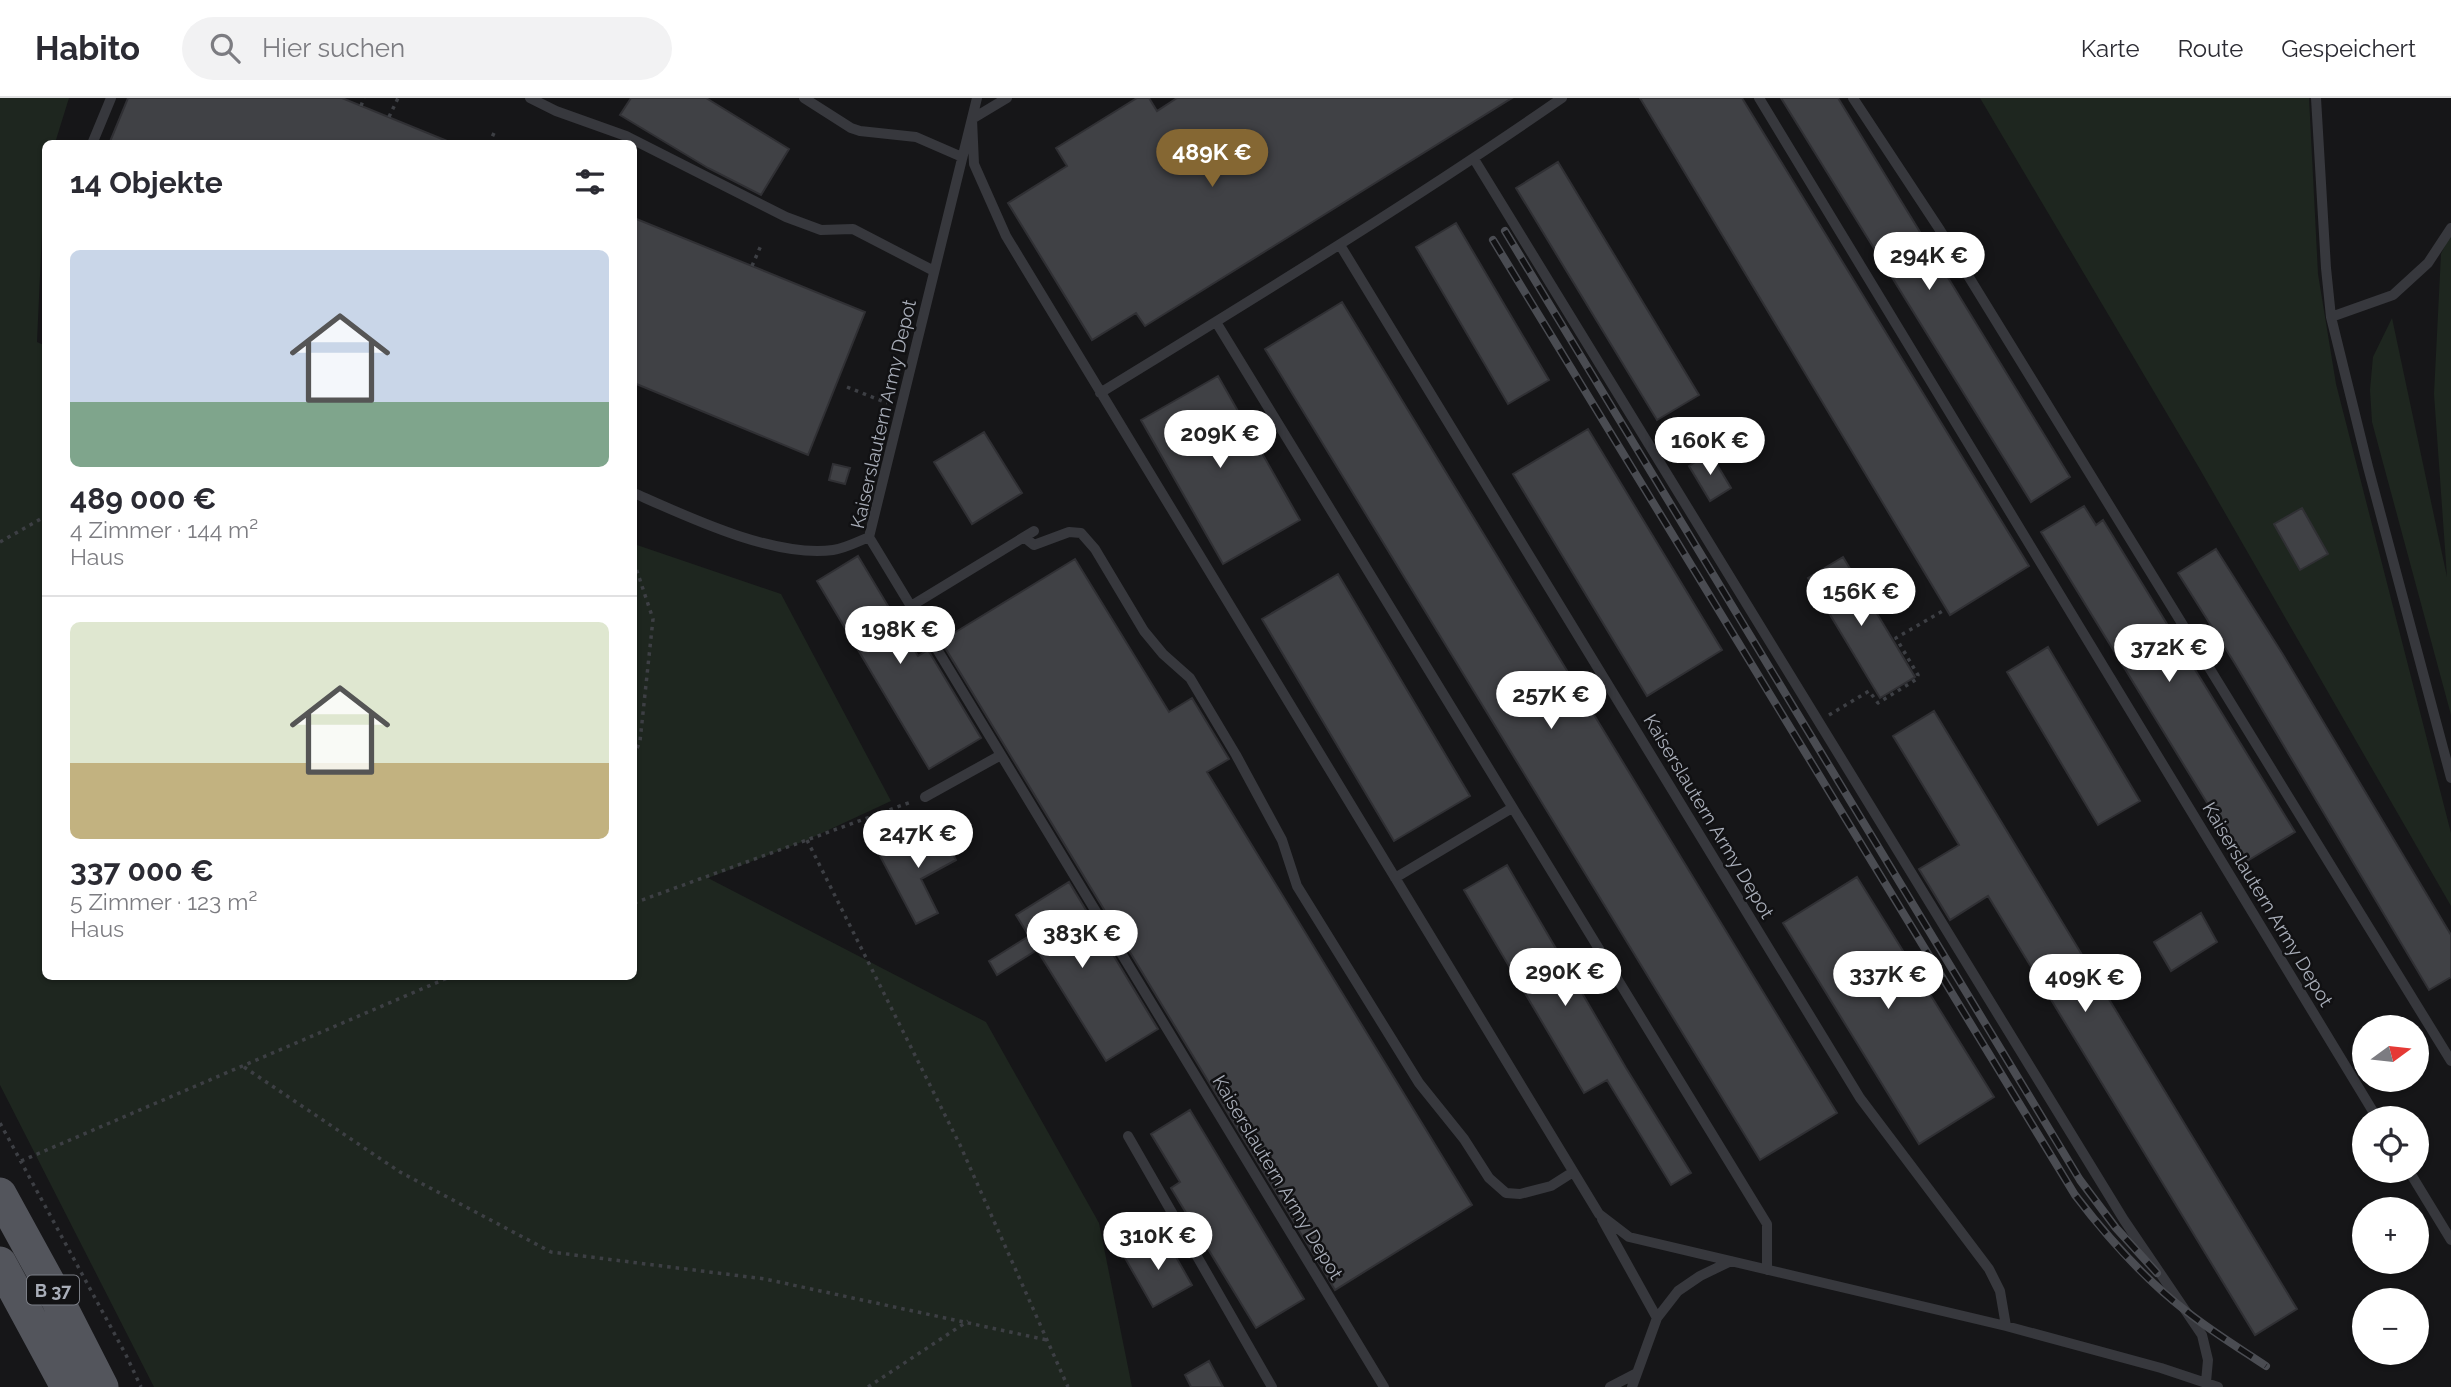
<!DOCTYPE html>
<html lang="de">
<head>
<meta charset="utf-8">
<style>
  :root { --surface:#fff; --page:#f2f2f3; --text:#2b2b33; --muted:#7c7c81; --line:#e1e1e2; --accent:#856733 }
  body { margin:0; font-family:Raleway,sans-serif; background:var(--page); color:var(--text); height:100vh; display:flex; flex-direction:column; font-size:26px; white-space:nowrap }
  * { box-sizing:border-box; margin:0 }
  p { font-size:23px; color:var(--muted) }
  .icon { flex:none; width:38px; height:38px; fill:none; stroke:currentColor; stroke-width:2; stroke-linecap:round; stroke-linejoin:round }
  .map { position:relative; flex:1; overflow:hidden }
  .details { position:absolute; left:42px; top:42px; width:595px; height:840px; display:flex; flex-direction:column; background:var(--surface); border-radius:10px; box-shadow:0 2px 5px #0004 }
  .details>* { flex:none }
  .needle { width:46px; rotate:75deg }
  .buttons { position:absolute; left:2352px; top:917px; display:grid; gap:14px }
  .buttons a { display:grid; place-items:center; width:77px; height:77px; border-radius:50%; background:var(--surface); box-shadow:0 2px 5px #0004; font-size:35px }
  .price { position:absolute; translate:-50% -60px; padding:0 16px; border-radius:24px; background:#fff; color:#222; font-size:23px; line-height:46px; filter:drop-shadow(0 2px 4px #0008) }
  .price::after { content:''; position:absolute; left:50%; top:42px; width:21px; height:16px; margin-left:-10px; background:inherit; clip-path:polygon(0 0,100% 0,50% 100%) }
  .price.active { background:var(--accent); color:#fff }
  ul { padding:0; list-style:none }
  li { display:grid; align-content:center; gap:14px; height:371px; padding:0 28px }
  li+li { border-top:2px solid var(--line) }
  li span { display:grid; place-items:center; height:217px; border-radius:10px; color:#555 }
  li>.icon { margin-inline-start:auto }
  span .icon { width:126px; height:126px; fill:#fffc; stroke-width:1 }
  li b { font-size:30px }
  h2 { display:flex; justify-content:space-between; align-items:center; height:84px; padding:0 28px; font-size:30px }
  header { display:flex; align-items:center; gap:42px; box-sizing:border-box; height:98px; padding:0 35px; background:var(--surface); border-bottom:2px solid var(--line) }
  header strong { font-size:33px }
  nav { display:flex; gap:38px; margin-inline-start:auto; font-size:24px }
  .search { width:490px; height:63px; background:var(--page); display:flex; align-items:center; gap:18px; box-sizing:border-box; padding:0 24px; border-radius:38px; color:var(--muted); font-size:26px }
  .map>svg:first-child { display:block }
  .green { fill:#1e261f }
  .building { fill:#404145; stroke:#303034; stroke-width:2 }
  .lines { fill:none; stroke-linecap:round; stroke-linejoin:round }
  .path { stroke:#3d3f44; stroke-width:3.5; stroke-dasharray:3.5 5; stroke-linecap:butt }
  .service { stroke:#37383d; stroke-width:10 }
  .primary { stroke:#53555c; stroke-width:33 }
  .rail-casing { stroke:#4a4c52; stroke-width:8 }
  .rail { stroke:#111113; stroke-width:5; stroke-dasharray:16; stroke-linecap:butt }
  .labels { text-anchor:middle; dominant-baseline:central; stroke-width:5; stroke-linejoin:round; paint-order:stroke }
  .shield { fill:#111113; stroke:#7b7e86; stroke-width:2 }
  .shield-label { font-size:18px; font-weight:bold; fill:#a8adb8 }
  .street-label { font-size:19px; fill:#a8adb8; stroke:#111113 }
</style>
</head>
<body>
<header>
<strong>Habito</strong>
<div class="search"><svg class="icon" aria-label="search" viewBox="0 0 24 24"><circle cx="10" cy="10" r="6"/><path d="M15 15l6 6"/></svg>Hier suchen</div>
<nav><a>Karte</a><a>Route</a><a>Gespeichert</a></nav>
</header>
<div class="map">
<svg width="2451" height="1289" viewBox="0 0 2451 1289">
  <rect width="100%" height="100%" fill="#161618"/>
  <path class="green" d="M0 0H69L55 45 46 46 37 244 46 248V878H634V446L781 496 891 703 807 742 708 780 986 924 1099 1125 1132 1289H154L0 987Z
    M1980 0H2309L2318 176 2336 286 2451 735V808L2198 368Z
    M2451 134V617L2372 324 2370 292 2373 259 2392 220 2447 479 2434 296 2441 156Z"/>
  <path class="building" d="M128 0H342L452 45 109 46Z
    M631 0H706L789 51 761 97 708 70 620 17Z
    M1137 0H1149L1157 13 1177 0H1512L1145 228 1136 215 1092 242 1008 105 1067 68 1056 50Z
    M1640 0H1742L2029 468 1950 517Z
    M1781 0H1838L2070 379 2031 404Z
    M1558 64 1699 297 1657 322 1516 90Z
    M634 120 865 214 808 357 634 285Z
    M1456 125 1549 282 1508 306 1416 149Z
    M1342 204 1837 1015 1760 1062 1265 251Z
    M1218 278 1300 422 1223 466 1141 322Z
    M1588 331 1722 552 1647 598 1513 376Z
    M984 334 1022 395 972 426 934 364Z
    M1710 355 1731 390 1710 403 1689 368Z
    M833 366 850 370 845 386 829 382Z
    M2084 408 2096 427 2103 422 2295 734 2244 765 2041 434Z
    M2302 410 2328 456 2300 472 2274 426Z
    M2216 451 2282 555 2451 837V879L2429 892 2234 564 2178 475Z
    M858 458 918 558 928 552 981 640 929 671 817 483Z
    M1843 459 1915 579 1880 600 1808 480Z
    M1075 461 1169 614 1192 600 1229 661 1207 674 1472 1107 1335 1192 941 543Z
    M1338 476 1470 698 1394 743 1262 521Z
    M2048 549 2140 703 2098 727 2007 574Z
    M1934 613 2297 1211 2255 1237 1988 798 1950 822 1919 771 1959 747 1893 638Z
    M938 727 956 762 921 781 938 815 916 826 880 758Z
    M1507 767 1626 970 1691 1075 1671 1087 1607 982 1584 995 1464 792Z
    M1857 779 1994 999 1919 1046 1783 825Z
    M1069 784 1158 931 1106 963 1037 852 997 877 989 863 1029 838 1016 817Z
    M2201 815 2217 844 2171 873 2154 844Z
    M1190 1012 1304 1201 1256 1230 1171 1090 1180 1084 1151 1036Z
    M1164 1138 1192 1187 1153 1209 1125 1160Z
    M1209 1263 1223 1289H1191L1185 1277Z"/>
  <g class="lines">
    <path class="path" d="M361 8 364 0
      M389 19 398 0
      M489 46 494 35
      M509 46 510 41
      M752 168 762 145
      M847 289 887 305
      M0 444 46 418
      M634 464 653 521 640 643 634 658
      M1829 617 1869 593 1878 605 1917 581 1918 577 1896 540 1946 511
      M807 742 960 1047 1068 1289
      M634 805 911 704
      M244 969 400 1074 551 1154 765 1181 1047 1242
      M0 1025 126 1257 141 1289
      M21 1063 452 878
      M868 1289 968 1223"/>
    <path class="service" d="M530 0 556 13 626 38 786 119 821 132 853 131 934 173
      M804 0 851 30 860 33 916 39 962 59
      M977 0 869 439 1384 1289
      M1007 0 972 21 974 66 1006 138 1599 1116 1629 1139 2006 1228 2161 1270 2218 1289
      M1759 0 2377 1020
      M1853 0 1940 132 2451 963
      M2316 0 2326 170 2331 219 2368 369 2451 680
      M92 46 111 0
      M1474 61 2124 1122 2202 1237 2208 1262 2206 1284
      M1340 147 1860 1000 1989 1171 2000 1193 2006 1228
      M2331 219 2393 197 2428 165 2451 130
      M1216 224 1767 1126V1172
      M1100 295C1256 199 1412 104 1562 0
      M634 395C688 419 774 460 833 452 846 450 857 444 869 439
      M1024 439 1034 447 1069 434 1081 435 1095 451 1144 533 1163 556 1190 580 1236 657 1282 742 1297 788 1419 985 1464 1041 1489 1080 1506 1095 1520 1096 1551 1088 1573 1074
      M911 508 1034 433
      M925 699 1001 657
      M1395 780 1512 710
      M1128 1038 1272 1289
      M2409 1073 2451 1142
      M1602 1121 1657 1220 1678 1193 1700 1178 1731 1163
      M1610 1289 1637 1275
      M1632 1289 1657 1220"/>
    <path class="primary" d="M0 1096 50 1187 102 1289
      M0 1165 67 1289"/>
    <defs>
      <path id="rail" d="M1505 133 2080 1082 2116 1130 2157 1175
        M1493 142 2075 1097C2108 1140 2143 1180 2186 1213 2211 1233 2239 1250 2266 1268"/>
    </defs>
    <use href="#rail" class="rail-casing"/>
    <use href="#rail" class="rail"/>
  </g>
  <g class="labels">
    <rect class="shield" x="27" y="1177.5" width="52" height="29" rx="5"/>
    <g class="shield-label">
      <text x="53" y="1192">B 37</text>
    </g>
    <g class="street-label">
      <text transform="translate(883 316) rotate(-77)">Kaiserslautern Army Depot</text>
      <text transform="translate(1709 718) rotate(59)">Kaiserslautern Army Depot</text>
      <text transform="translate(2268 806) rotate(59)">Kaiserslautern Army Depot</text>
      <text transform="translate(1278 1079) rotate(59)">Kaiserslautern Army Depot</text>
    </g>
  </g>
</svg>
<div class="buttons">
<a><svg class="needle" viewBox="-14 -14 28 28"><path d="M0-13l5 13h-10z" fill="#e53935"/><path d="M0 13l5-13h-10z" fill="#7c7c81"/></svg></a>
<a><svg class="icon" aria-label="locate" viewBox="0 0 24 24"><circle cx="12" cy="12" r="6"/><path d="M12 2v4M12 18v4M2 12h4M18 12h4"/></svg></a>
<a>+</a>
<a>−</a>
</div>
<b class="price active" style="left:1212px;top:91px">489K €</b>
<b class="price" style="left:1929px;top:194px">294K €</b>
<b class="price" style="left:1220px;top:372px">209K €</b>
<b class="price" style="left:1710px;top:379px">160K €</b>
<b class="price" style="left:1861px;top:530px">156K €</b>
<b class="price" style="left:900px;top:568px">198K €</b>
<b class="price" style="left:2169px;top:586px">372K €</b>
<b class="price" style="left:1551px;top:633px">257K €</b>
<b class="price" style="left:918px;top:772px">247K €</b>
<b class="price" style="left:1082px;top:872px">383K €</b>
<b class="price" style="left:1565px;top:910px">290K €</b>
<b class="price" style="left:1888px;top:913px">337K €</b>
<b class="price" style="left:2085px;top:916px">409K €</b>
<b class="price" style="left:1158px;top:1174px">310K €</b>
<section class="details">
<h2>14 Objekte<svg class="icon" aria-label="filters" viewBox="0 0 24 24"><path d="M4 7h16M4 17h16"/><circle cx="9" cy="7" r="2"/><circle cx="15" cy="17" r="2"/></svg></h2>
<ul>
<li><span style="background:linear-gradient(#c9d6e8 70%,#7fa58c 0)"><svg class="icon" aria-label="home" viewBox="0 0 24 24"><path d="M3 11l9-7 9 7M6 9v11h12V9"/></svg></span><div><b>489 000 €</b><p>4 Zimmer · 144 m²</p><p>Haus</p></div></li>
<li><span style="background:linear-gradient(#dfe7d0 65%,#c2b280 0)"><svg class="icon" aria-label="home" viewBox="0 0 24 24"><path d="M3 11l9-7 9 7M6 9v11h12V9"/></svg></span><div><b>337 000 €</b><p>5 Zimmer · 123 m²</p><p>Haus</p></div></li>
</ul>
</section>
</div>
</body>
</html>
